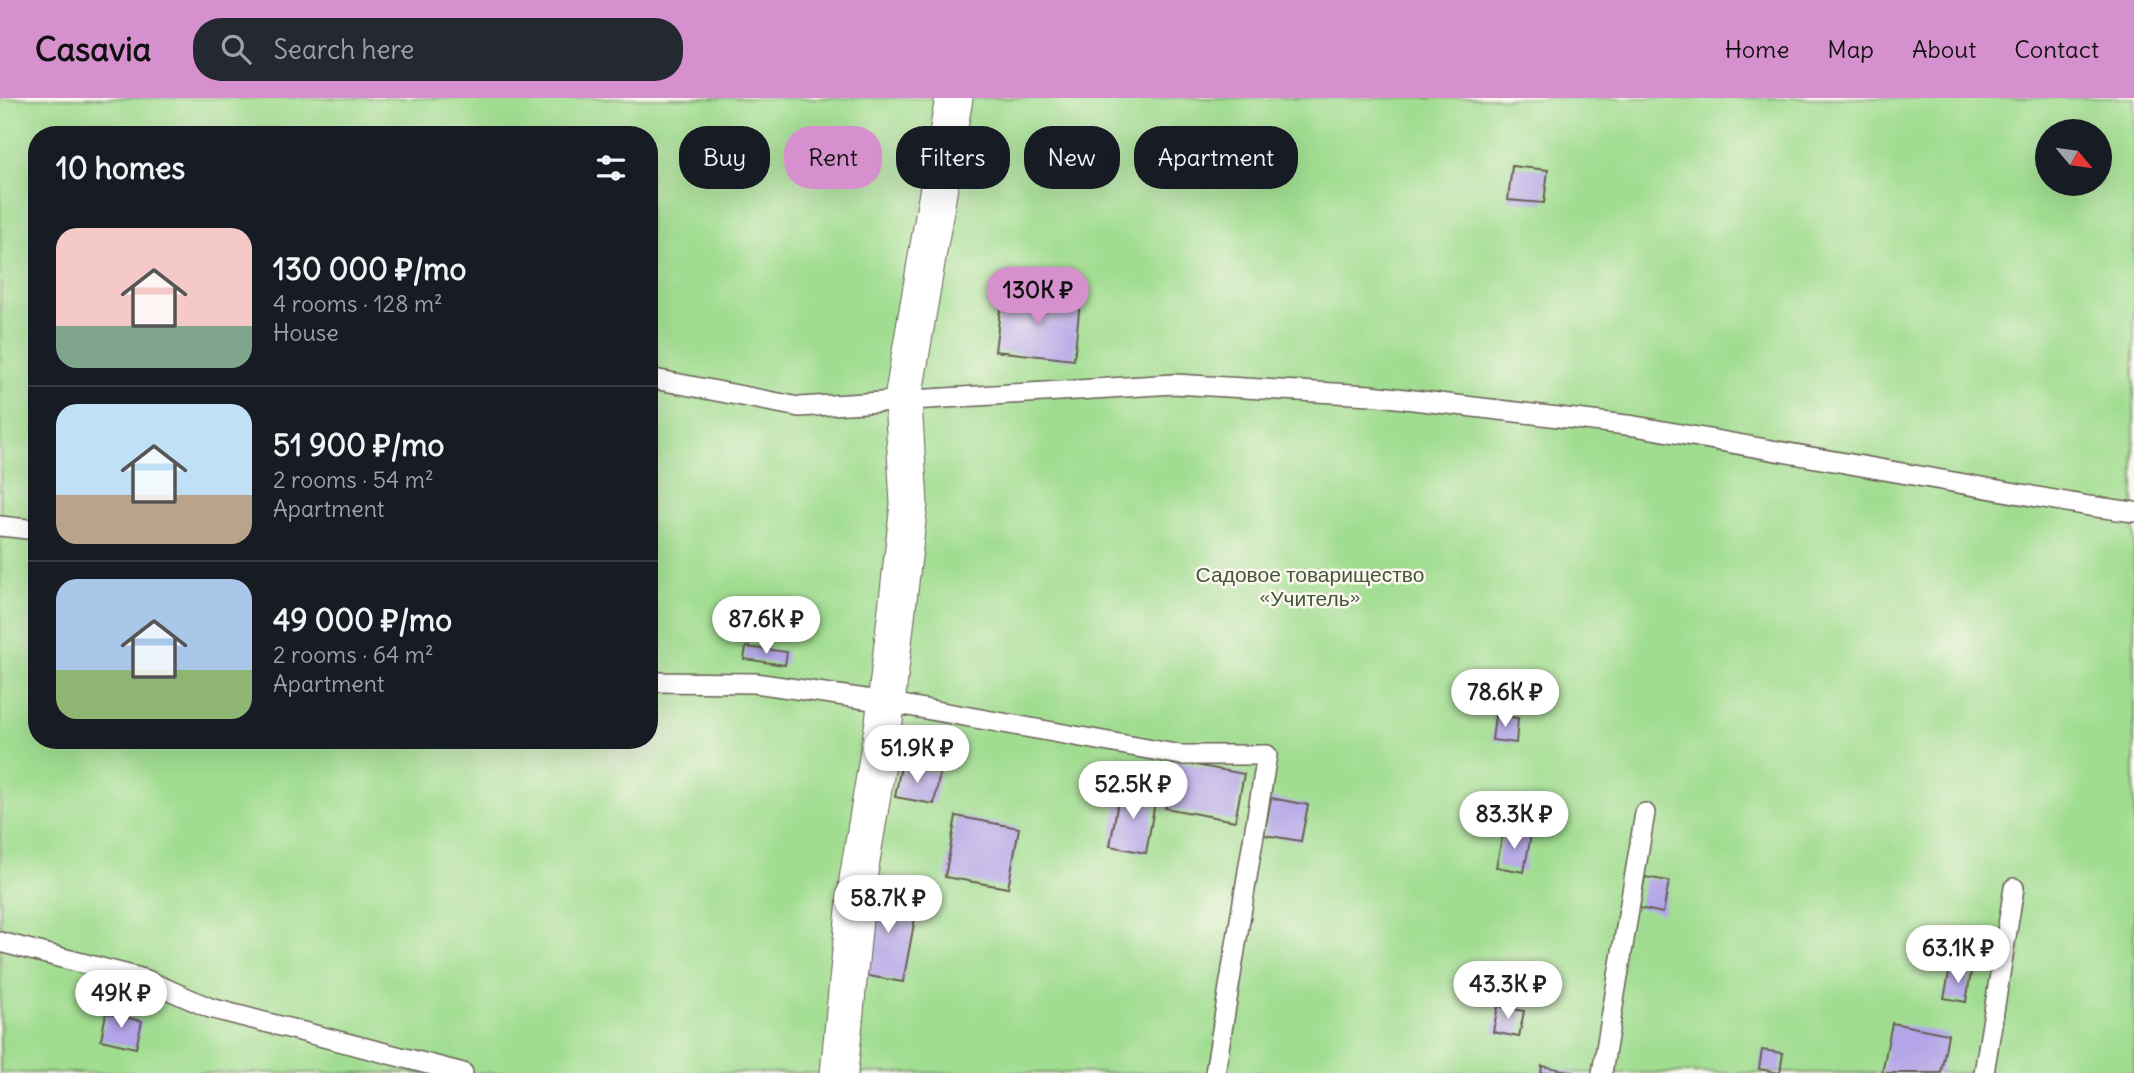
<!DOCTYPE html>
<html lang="en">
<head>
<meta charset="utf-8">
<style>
  :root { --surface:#171b24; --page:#242831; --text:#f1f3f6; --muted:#9ea1a6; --line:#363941; --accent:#d690ce }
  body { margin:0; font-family:Delius,sans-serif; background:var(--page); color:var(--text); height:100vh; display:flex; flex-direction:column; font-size:26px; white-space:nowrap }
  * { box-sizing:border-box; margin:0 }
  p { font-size:23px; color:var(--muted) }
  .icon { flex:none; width:38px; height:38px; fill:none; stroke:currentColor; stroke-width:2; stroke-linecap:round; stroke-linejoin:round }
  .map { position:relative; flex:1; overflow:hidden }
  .drawer { position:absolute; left:28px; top:28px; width:630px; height:623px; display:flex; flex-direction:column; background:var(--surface); border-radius:28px; box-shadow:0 7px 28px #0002 }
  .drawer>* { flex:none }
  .hud { position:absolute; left:679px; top:28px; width:665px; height:63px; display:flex; gap:14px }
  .needle { width:46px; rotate:119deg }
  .fabs { position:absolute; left:2035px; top:21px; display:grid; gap:14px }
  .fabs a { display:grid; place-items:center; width:77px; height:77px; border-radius:50%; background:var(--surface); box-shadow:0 7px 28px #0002; font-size:35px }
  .price { position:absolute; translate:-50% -60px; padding:0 16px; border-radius:24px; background:#fff; color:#222; font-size:23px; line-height:46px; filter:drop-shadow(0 2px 4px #0008) }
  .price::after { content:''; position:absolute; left:50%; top:42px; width:21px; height:16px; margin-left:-10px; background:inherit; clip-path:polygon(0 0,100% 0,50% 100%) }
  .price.selected { background:var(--accent); color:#111 }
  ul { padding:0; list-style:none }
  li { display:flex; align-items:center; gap:21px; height:175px; padding:0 28px }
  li+li { border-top:2px solid var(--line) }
  li span { display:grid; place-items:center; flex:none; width:196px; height:140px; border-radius:21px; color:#555 }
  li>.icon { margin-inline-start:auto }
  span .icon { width:84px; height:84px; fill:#fffc; stroke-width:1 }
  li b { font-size:30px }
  h2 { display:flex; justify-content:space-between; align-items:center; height:84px; padding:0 28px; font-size:30px }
  .tag { padding:0 24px; border-radius:28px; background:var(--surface); box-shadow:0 7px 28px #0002; font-size:24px; line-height:63px }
  .tag.selected { background:var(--accent); color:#111 }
  header { display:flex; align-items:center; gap:42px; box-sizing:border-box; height:98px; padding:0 35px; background:var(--accent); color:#111 }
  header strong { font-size:33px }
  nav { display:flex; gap:38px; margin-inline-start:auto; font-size:24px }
  .search { width:490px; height:63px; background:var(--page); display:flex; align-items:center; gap:18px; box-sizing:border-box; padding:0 24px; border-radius:28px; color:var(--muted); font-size:26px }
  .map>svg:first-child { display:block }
  .green { fill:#a1dd91; stroke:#5e7c56; stroke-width:2; fill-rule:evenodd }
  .building { fill:#b3a5e7 }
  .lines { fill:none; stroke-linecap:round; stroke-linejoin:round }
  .lane-casing { stroke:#675e54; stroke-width:22 }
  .street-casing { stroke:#675e54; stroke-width:39 }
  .lane { stroke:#fff; stroke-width:19 }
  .street { stroke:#fff; stroke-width:37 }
  .labels { text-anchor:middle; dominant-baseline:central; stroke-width:5; stroke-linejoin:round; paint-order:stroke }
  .park-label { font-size:21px; fill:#44563f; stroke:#fbf7ec }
</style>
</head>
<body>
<header>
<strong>Casavia</strong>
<div class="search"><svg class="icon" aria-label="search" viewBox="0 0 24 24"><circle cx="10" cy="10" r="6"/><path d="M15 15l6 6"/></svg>Search here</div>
<nav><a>Home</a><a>Map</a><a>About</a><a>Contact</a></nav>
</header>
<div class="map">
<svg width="2134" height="975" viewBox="0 0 2134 975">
  <rect width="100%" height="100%" fill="#fbf7ec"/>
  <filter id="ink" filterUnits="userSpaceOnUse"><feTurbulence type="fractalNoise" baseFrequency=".0143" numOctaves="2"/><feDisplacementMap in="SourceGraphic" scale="14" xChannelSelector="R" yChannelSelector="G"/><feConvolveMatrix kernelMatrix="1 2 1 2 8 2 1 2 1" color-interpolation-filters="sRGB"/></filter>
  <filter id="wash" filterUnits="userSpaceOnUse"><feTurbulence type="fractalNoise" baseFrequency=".00686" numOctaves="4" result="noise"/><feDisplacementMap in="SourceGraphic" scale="28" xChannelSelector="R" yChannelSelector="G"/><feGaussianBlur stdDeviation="1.57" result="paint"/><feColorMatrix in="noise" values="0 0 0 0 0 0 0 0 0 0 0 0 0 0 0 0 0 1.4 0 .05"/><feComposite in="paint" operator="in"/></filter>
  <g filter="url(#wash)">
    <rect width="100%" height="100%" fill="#f3dabb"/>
    <path class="green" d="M0 0H2134V975H0ZM2048 33H2100V86H2048ZM37 37H649V642H37Z"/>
    <g id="blocks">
      <path class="building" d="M1512 68 1548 72 1544 105 1508 102Z
        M1002 196 1080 204 1074 262 995 253Z
        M746 549 787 554 785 567 744 561Z
        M1495 617 1518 620 1516 645 1492 642Z
        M1174 663 1244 676 1235 723 1165 710Z
        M901 668 940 675 934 706 895 699Z
        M1120 692 1156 699 1146 755 1110 748Z
        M1271 700 1308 707 1301 743 1264 737Z
        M956 718 1019 730 1008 790 945 779Z
        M1504 731 1531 736 1524 774 1496 769Z
        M1645 779 1669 783 1663 815 1639 810Z
        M872 790 919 799 903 884 857 876Z
        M1950 871 1971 874 1966 904 1944 900Z
        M1498 908 1524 913 1519 939 1493 934Z
        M106 915 142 923 136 950 101 942Z
        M1892 925 1948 936 1941 975H1882Z
        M1762 952 1783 955 1780 975 1759 971Z
        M1542 968 1574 974V975H1541Z"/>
    </g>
  </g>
  <g filter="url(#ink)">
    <use href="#blocks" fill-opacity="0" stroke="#675e54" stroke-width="2"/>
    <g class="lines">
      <defs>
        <path id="lane" d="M649 280 799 309 1174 286 1371 297 1635 328 2089 408 2134 414
          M0 428 37 432
          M649 584 755 585 886 604 1181 657H1267L1215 975
          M0 844 144 881 210 910 463 975
          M1602 975 1645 715
          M1984 975 2014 790"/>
        <path id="street" d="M839 975 858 781 884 624 909 406 903 301 954 0"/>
      </defs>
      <use href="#lane" class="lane-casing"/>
      <use href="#street" class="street-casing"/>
      <use href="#lane" class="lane"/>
      <use href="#street" class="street"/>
    </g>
  </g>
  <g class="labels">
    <g class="park-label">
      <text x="1310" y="476">Садовое товарищество<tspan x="1310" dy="24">«Учитель»</tspan></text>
    </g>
  </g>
</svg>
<div class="fabs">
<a><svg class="needle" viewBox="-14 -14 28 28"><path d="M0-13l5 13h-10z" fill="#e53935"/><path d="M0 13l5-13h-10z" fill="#9ea1a6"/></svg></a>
</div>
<b class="price selected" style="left:1038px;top:229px">130K ₽</b>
<b class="price" style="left:766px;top:558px">87.6K ₽</b>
<b class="price" style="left:1505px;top:631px">78.6K ₽</b>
<b class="price" style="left:917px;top:687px">51.9K ₽</b>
<b class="price" style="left:1133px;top:723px">52.5K ₽</b>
<b class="price" style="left:1514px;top:753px">83.3K ₽</b>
<b class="price" style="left:888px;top:837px">58.7K ₽</b>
<b class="price" style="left:1958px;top:887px">63.1K ₽</b>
<b class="price" style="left:1508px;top:923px">43.3K ₽</b>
<b class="price" style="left:121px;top:932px">49K ₽</b>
<div class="hud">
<a class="tag">Buy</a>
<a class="tag selected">Rent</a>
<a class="tag">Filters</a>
<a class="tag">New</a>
<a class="tag">Apartment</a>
</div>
<section class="drawer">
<h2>10 homes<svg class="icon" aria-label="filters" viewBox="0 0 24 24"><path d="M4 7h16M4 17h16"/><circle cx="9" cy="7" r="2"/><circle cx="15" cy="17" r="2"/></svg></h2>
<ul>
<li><span style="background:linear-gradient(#f6c9c9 70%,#7fa58c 0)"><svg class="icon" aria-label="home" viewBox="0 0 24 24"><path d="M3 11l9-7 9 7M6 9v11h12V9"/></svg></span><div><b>130 000 ₽/mo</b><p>4 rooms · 128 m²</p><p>House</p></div></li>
<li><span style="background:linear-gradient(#bfe0f5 65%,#b9a48a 0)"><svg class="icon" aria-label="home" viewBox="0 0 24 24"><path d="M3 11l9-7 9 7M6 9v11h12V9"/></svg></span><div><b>51 900 ₽/mo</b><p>2 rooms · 54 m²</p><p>Apartment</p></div></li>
<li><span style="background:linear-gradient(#a9c7e8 65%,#8fb573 0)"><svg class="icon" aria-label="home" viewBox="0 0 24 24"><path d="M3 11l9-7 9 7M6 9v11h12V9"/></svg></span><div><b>49 000 ₽/mo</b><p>2 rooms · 64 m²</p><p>Apartment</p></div></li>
</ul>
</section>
</div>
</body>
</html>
